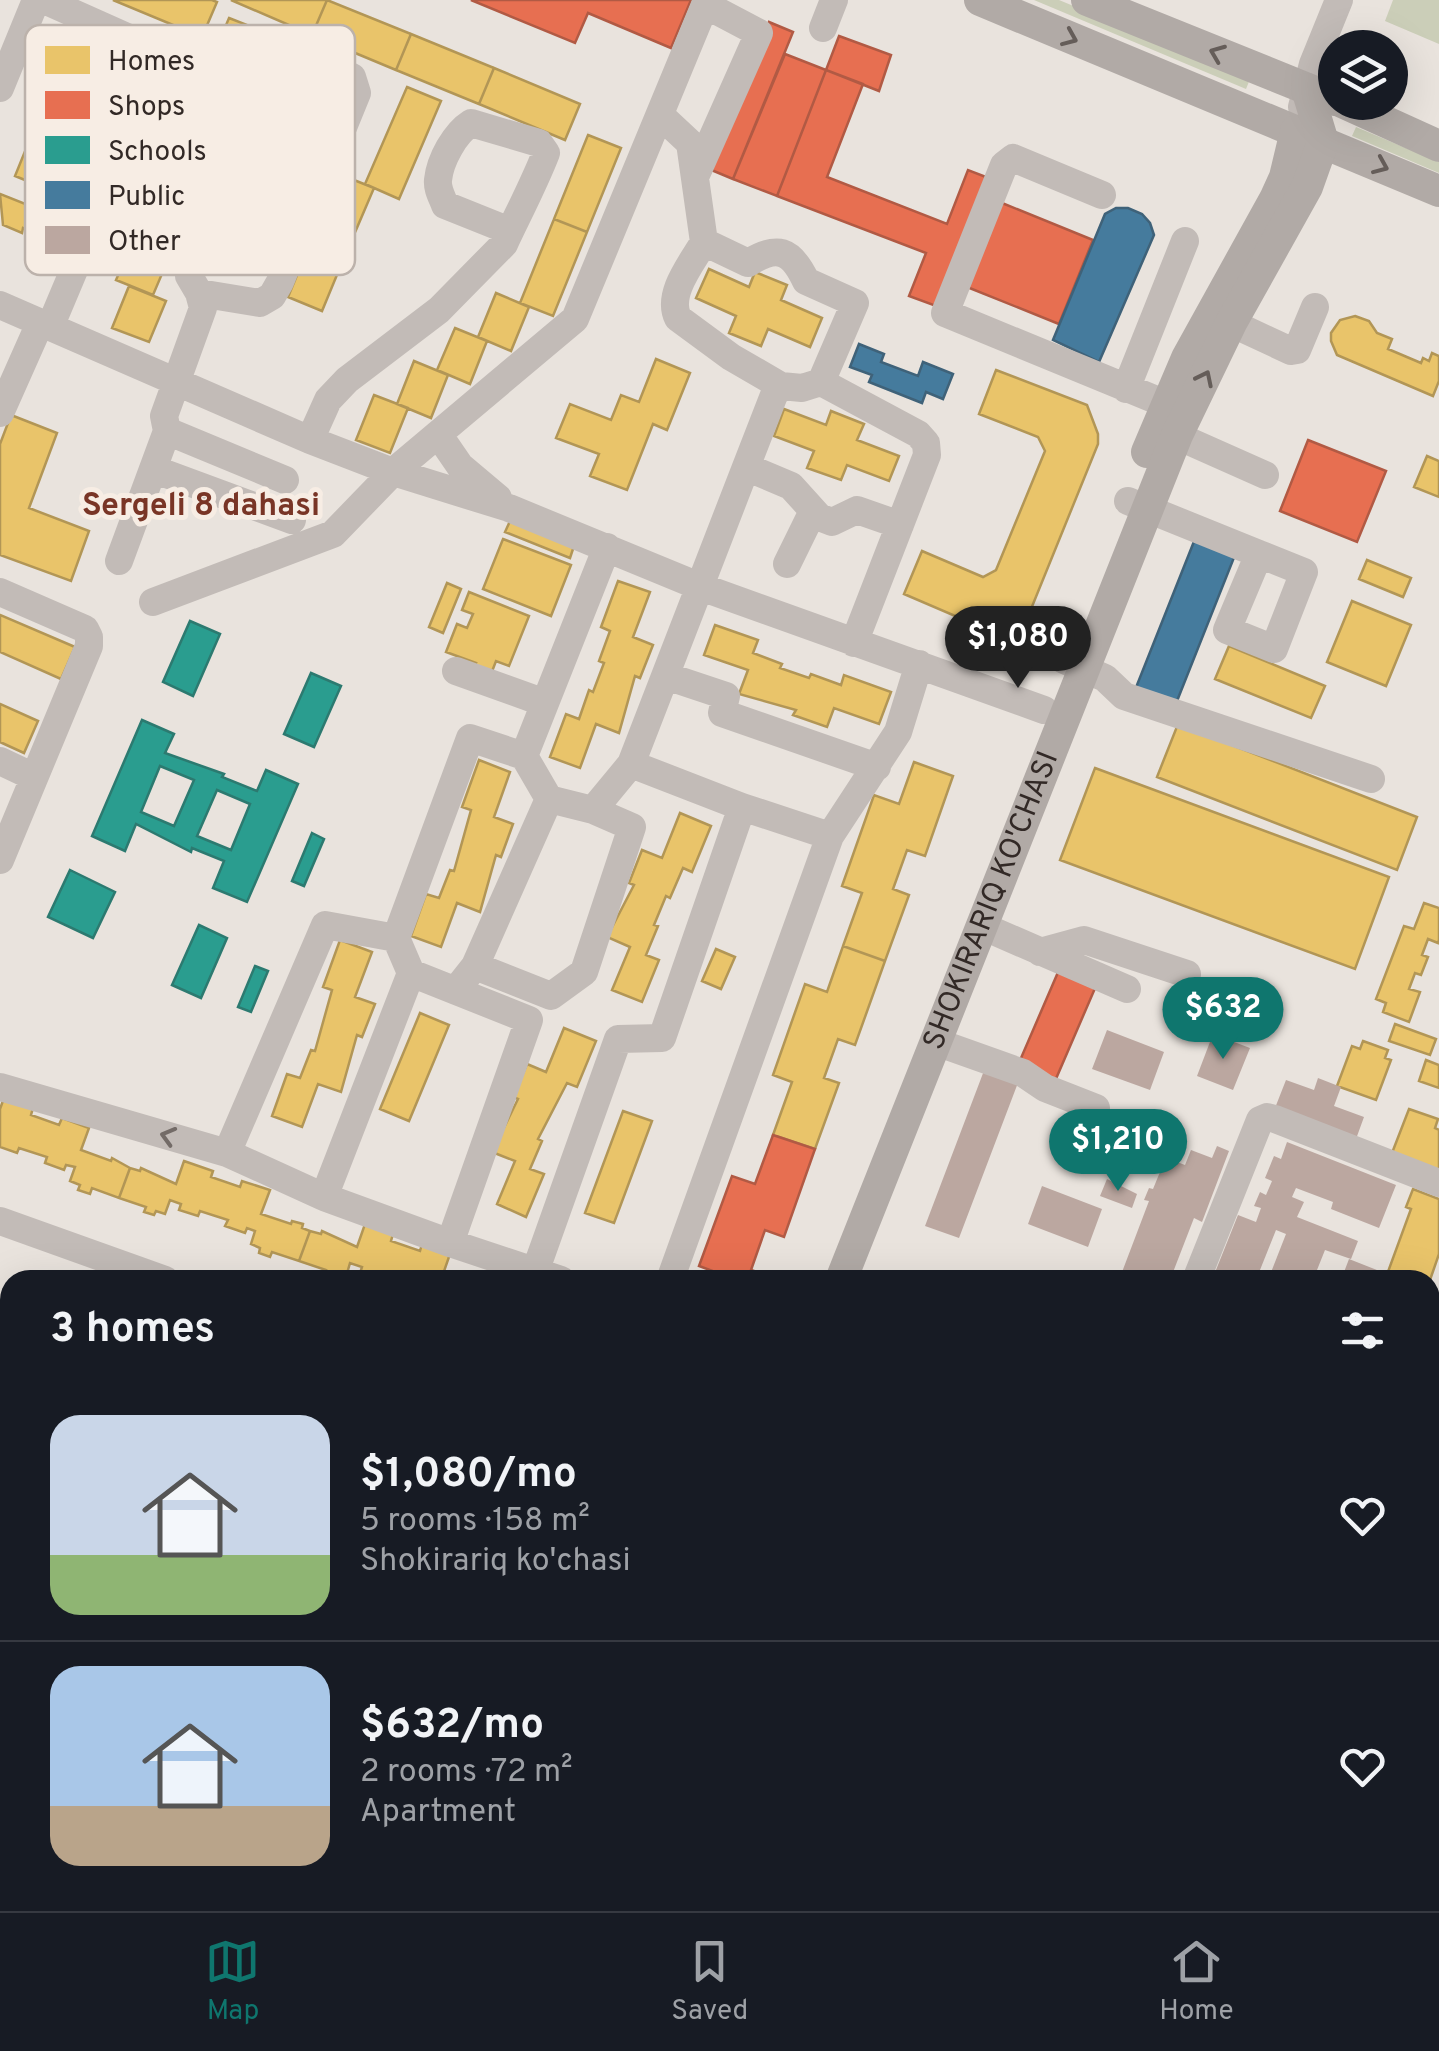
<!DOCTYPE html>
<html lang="en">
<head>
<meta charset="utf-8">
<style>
  :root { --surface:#171b24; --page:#242831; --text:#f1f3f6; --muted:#9ea1a6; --line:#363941; --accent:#0f766e }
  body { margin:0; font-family:Overpass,sans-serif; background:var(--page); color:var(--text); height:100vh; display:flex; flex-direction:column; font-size:38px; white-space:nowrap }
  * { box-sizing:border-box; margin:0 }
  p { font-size:32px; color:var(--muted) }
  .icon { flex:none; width:55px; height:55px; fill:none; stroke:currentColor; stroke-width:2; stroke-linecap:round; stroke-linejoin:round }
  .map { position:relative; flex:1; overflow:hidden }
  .drawer { position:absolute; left:0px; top:1270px; width:1440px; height:642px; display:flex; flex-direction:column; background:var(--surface); border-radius:30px 30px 0 0; box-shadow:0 10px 40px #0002 }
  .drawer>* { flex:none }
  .controls { position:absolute; left:1318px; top:30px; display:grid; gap:20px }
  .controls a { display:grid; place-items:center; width:90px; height:90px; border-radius:50%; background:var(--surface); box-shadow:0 10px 40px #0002; font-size:50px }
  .price { position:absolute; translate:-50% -85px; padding:0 22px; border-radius:35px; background:var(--accent); color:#fff; font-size:32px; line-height:65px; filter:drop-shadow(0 2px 5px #0008) }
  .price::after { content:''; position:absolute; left:50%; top:60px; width:30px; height:22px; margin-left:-15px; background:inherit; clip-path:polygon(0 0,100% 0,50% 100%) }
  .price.active { background:#222; color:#fff }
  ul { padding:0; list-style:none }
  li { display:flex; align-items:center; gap:30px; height:250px; padding:0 50px }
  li+li { border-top:2px solid var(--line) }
  li span { display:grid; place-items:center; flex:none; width:280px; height:200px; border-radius:30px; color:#555 }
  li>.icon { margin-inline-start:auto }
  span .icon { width:120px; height:120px; fill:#fffc; stroke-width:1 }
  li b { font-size:42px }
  h2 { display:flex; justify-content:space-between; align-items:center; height:120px; padding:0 50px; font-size:42px }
  .menu { display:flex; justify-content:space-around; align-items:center; height:140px; border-top:2px solid var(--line); background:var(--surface); font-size:28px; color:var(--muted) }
  .menu a { display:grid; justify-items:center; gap:5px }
  .menu .active { color:var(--accent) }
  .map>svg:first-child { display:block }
  .green { fill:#cbceb8 }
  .homes { fill:#e9c46a; stroke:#b29656; stroke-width:2.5 }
  .shops { fill:#e76f51; stroke:#b15a44; stroke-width:2.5 }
  .schools { fill:#2a9d8f; stroke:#2c7a70; stroke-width:2.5; fill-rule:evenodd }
  .public { fill:#457b9d; stroke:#3f6279; stroke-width:2.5 }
  .building { fill:#bba7a0 }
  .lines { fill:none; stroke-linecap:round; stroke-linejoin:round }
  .minor { stroke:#c2bbb7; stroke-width:28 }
  .major { stroke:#b1aaa6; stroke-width:32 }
  .oneway { stroke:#655d59 }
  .oneway2 { stroke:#736b67 }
  .labels { text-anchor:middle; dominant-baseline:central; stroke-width:10; stroke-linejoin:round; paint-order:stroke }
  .street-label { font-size:30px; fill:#322926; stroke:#f7ede4 }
  .neighbourhood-label { font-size:32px; font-weight:bold; fill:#793526; stroke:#f7ede4 }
  .key { fill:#f7ede4; stroke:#bcb2ab; stroke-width:2.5 }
  .key-label { font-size:28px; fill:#322926 }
</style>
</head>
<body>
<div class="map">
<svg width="1439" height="1911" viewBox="0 0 1439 1911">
  <rect width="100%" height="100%" fill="#e9e3dd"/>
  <path class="green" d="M1034 0H1059L1250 79 1246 89Z
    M1393 0H1439V44L1385 21Z
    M1356 127 1439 162V173L1352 136Z
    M0 1301 10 1304V1408L0 1405Z"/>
  <path class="homes" d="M113 0H212L217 2 202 37Z
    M231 0H327L312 35Z
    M327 0 411 34 396 70 312 35Z
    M229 18 265 32 225 129 189 113Z
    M411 34 494 68 479 104 396 70Z
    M494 68 580 104 565 140 479 104Z
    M407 87 441 101 399 199 365 184Z
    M49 92 113 117 99 153 82 146 62 195 15 176Z
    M588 135 621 148 587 232 554 219Z
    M339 174 374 188 356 230 322 216Z
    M0 194 63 219 51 249 35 242 38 234 23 228 22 233 3 225Z
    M322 216 356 230 339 270 305 256Z
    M554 219 587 232 553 316 520 303Z
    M134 239 170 255 153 295 116 280Z
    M305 256 339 270 322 311 288 297Z
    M709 269 749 287 755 272 787 285 781 300 822 318 810 347 768 329 761 346 729 333 736 316 696 298Z
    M129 286 166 301 149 342 112 328Z
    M496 293 529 307 511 351 478 337Z
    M1355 316 1369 321 1377 333 1392 339 1388 349 1421 363 1423 358 1429 361 1432 353 1439 356V381L1433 396 1337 355 1331 341V333L1340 320Z
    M455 328 487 341 470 384 437 370Z
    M656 359 690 373 667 430 653 424 627 490 590 476 599 454 556 438 570 404 611 420 621 395 639 402Z
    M414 361 448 375 431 418 397 404Z
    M996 370 1087 405 1098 434V444L1029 614 1012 627 990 631 904 594 922 551 983 577 996 570 1045 451 1038 437 979 414Z
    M374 395 408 408 390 453 356 440Z
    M784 409 826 425 831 411 864 424 857 440 899 456 889 481 847 465 841 480 807 468 814 451 774 436Z
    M11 415 57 433 29 508 89 531 71 581 0 555V444Z
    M1427 456 1439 461V497L1414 487Z
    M510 521 574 546 570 558 505 532Z
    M503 539 571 565 551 616 483 589Z
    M1367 560 1411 578 1403 597 1359 579Z
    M618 581 650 592 633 637 653 645 640 678 635 676 619 733 596 724 580 768 550 757 566 714 579 719 589 690 593 692 604 663 599 661 610 631 601 627Z
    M447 583 461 589 443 633 429 627Z
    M469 592 529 616 509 666 496 661 491 674 474 667 476 663 446 652 457 624 467 628 473 614 462 610Z
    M1352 601 1411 625 1386 686 1327 662Z
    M0 615 75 647 61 679 0 652Z
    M715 625 758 640 753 653 782 664 780 668 809 678 811 674 841 685 844 675 891 692 879 724 834 708 827 727 793 715 796 710 739 694 748 670 704 655Z
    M1229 646 1325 686 1311 718 1215 679Z
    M0 704 38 721 24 753 0 742Z
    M1178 724 1417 817 1397 870 1157 777Z
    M479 760 510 772 494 817 513 824 501 857 496 855 480 912 457 903 441 947 411 936 426 894 439 898 450 870 454 871 471 810 462 807Z
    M914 762 953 776 925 856 907 850 893 889 909 895 885 961 843 946 862 893 842 886 874 795 899 804Z
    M1095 768 1389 877 1355 969 1060 860Z
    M680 813 711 826 692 872 683 868 670 898 666 896 654 925 658 926 646 955 659 960 642 1002 612 990 630 947 607 937 634 885 629 883 642 850 662 858Z
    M1424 903 1439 908V940L1438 943 1428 939 1422 955 1428 957 1421 975 1415 973 1409 989 1420 992 1409 1022 1383 1012 1386 1003 1376 999 1404 926 1414 929Z
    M340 940 372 952 355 997 375 1004 362 1037 357 1035 341 1092 318 1084 302 1127 272 1116 287 1074 300 1078 311 1050 315 1051 332 990 323 987Z
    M843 946 885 961 855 1045 838 1039 824 1078 839 1083 815 1149 773 1135 792 1082 773 1075 805 984 827 992Z
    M716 949 735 957 721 989 702 981Z
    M420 1013 449 1025 409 1121 380 1109Z
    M1395 1024 1436 1039 1430 1055 1389 1041Z
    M564 1028 596 1041 577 1087 567 1083 538 1139 542 1141 530 1169 544 1174 526 1217 497 1204 515 1161 492 1152 518 1099 513 1097 527 1064 546 1072Z
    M1363 1041 1388 1050 1385 1058 1391 1060 1376 1100 1337 1086 1352 1046 1360 1049Z
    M1426 1060 1439 1065V1088L1419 1081Z
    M4 1098 33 1108 31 1115 59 1125 62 1118 89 1128 81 1150 111 1161 112 1158 130 1168 119 1198 92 1188 90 1194 78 1190 80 1185 70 1181 75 1167 66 1165 64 1170 45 1163 47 1157 19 1148 17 1153 0 1147V1109Z
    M1409 1109 1438 1119 1435 1128 1439 1130V1170L1392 1153Z
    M623 1111 652 1121 614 1223 585 1213Z
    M184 1161 213 1171 211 1177 240 1187 242 1181 270 1190 261 1214 291 1224 292 1221 303 1224 302 1228 310 1231 299 1261 272 1252 270 1257 259 1253 260 1248 251 1244 255 1231 247 1228 245 1233 225 1226 228 1220 200 1211 198 1216 179 1210 181 1204 170 1200 165 1214 156 1211 154 1215 144 1212 146 1207 119 1198 130 1168 140 1171 141 1168 176 1184Z
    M1413 1189 1439 1199V1254L1430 1280H1385L1411 1209 1406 1207Z
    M365 1224 393 1234 391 1241 420 1251 422 1244 450 1254 442 1277 452 1280H398L380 1274 378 1279 360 1273 362 1267 350 1263 346 1277 336 1274 335 1279 324 1275 326 1270 299 1261 310 1231 321 1234 322 1231 357 1247Z
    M1430 1505 1439 1508V1553L1430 1550Z
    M1439 1585V1643L1430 1640V1614Z
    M1439 1668V1726L1430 1723V1696Z
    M1430 1774 1439 1777V1825L1430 1822Z
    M10 1874V1899L2 1896Z
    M1430 1874 1439 1877V1911H1412L1415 1902H1430Z
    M20 1902H46L43 1911Z
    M245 1902H308L331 1911H242Z
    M443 1902H475L472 1911H449L441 1908Z
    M207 1903 230 1911H205Z"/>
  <path class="shops" d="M471 0H691L671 48 588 13 575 43Z
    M769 22 793 32 733 179 709 169Z
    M839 36 891 55 879 91 826 70Z
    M785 54 826 70 777 196 733 179Z
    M826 70 863 84 827 177 947 224 968 170 986 177 936 306 909 296 926 253 777 196Z
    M1002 203 1093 240 1059 324 967 287Z
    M1308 440 1386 471 1357 542 1280 511Z
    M1059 970 1096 986 1055 1081 1018 1065Z
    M773 1135 815 1149 784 1237 765 1230 751 1270 766 1275 764 1280H715L718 1273 699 1266 732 1176 755 1184Z"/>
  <path class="schools" d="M190 621 220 634 193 696 163 682Z
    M311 673 341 686 314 747 284 734Z
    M142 720 174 734 165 753 224 774 222 777 257 791 266 770 298 784 247 902 213 888 224 861 192 848 191 852 136 824 125 851 92 836ZM160 766 194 780 174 826 141 812ZM217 790 250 804 231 850 197 836Z
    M312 833 324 839 304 886 292 881Z
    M70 870 115 892 93 938 48 917Z
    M199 925 227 938 201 998 172 985Z
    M255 966 268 971 251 1012 238 1007Z
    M0 1583 9 1586 0 1611Z"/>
  <path class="public" d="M1116 208H1128L1142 214 1150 223 1154 235 1099 362 1053 340 1105 214Z
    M859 344 884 354 881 362 918 376 923 362 953 374 943 399 926 392 922 403 869 382 872 375 850 367Z
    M1195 539 1235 555 1175 706 1135 690Z"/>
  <path class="building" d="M1107 1030 1164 1052 1150 1090 1092 1069Z
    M1213 1034 1250 1048 1233 1090 1197 1076Z
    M985 1068 1019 1080 959 1238 925 1226Z
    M1318 1078 1341 1087 1334 1106 1364 1117 1356 1139 1275 1108 1286 1080 1314 1090Z
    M1145 1142 1155 1146 1147 1168 1136 1164Z
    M1287 1142 1396 1185 1379 1228 1331 1209 1333 1202 1296 1188 1292 1197 1304 1202 1297 1217 1358 1241 1351 1259 1325 1250 1313 1280H1268L1286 1234 1276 1230 1256 1280H1212L1238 1215 1256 1222 1261 1208 1254 1206 1260 1192 1266 1195 1272 1181 1265 1178 1274 1156 1281 1159Z
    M1217 1146 1229 1151 1202 1222 1194 1218 1170 1280H1119L1149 1201 1144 1200 1149 1188 1153 1189 1160 1172 1155 1170 1161 1156 1185 1165 1191 1150 1212 1158Z
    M1107 1179 1137 1194 1132 1208 1100 1196Z
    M1042 1186 1102 1209 1088 1247 1028 1224Z
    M1349 1259 1382 1272 1379 1280H1341Z
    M910 1902H1011L1033 1911H932Z
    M1037 1902 1114 1905 1115 1902H1166L1163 1911H1034Z"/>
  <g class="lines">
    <path class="minor" d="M44 0 165 54 50 327
      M823 28 834 0
      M0 88 36 0
      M1302 107 1313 64 1339 0
      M660 115 690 143 704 242 748 263C777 245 791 249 806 281L855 303 821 382 802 388 781 386 774 395 746 467
      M695 177 759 33 706 5
      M1102 195 1013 158 1004 165 945 313 1166 404
      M704 242C692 263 666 294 678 318L731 357 781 386
      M0 305 310 440 393 472 509 508 701 587 1044 710
      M1231 323 1291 351 1297 350 1315 307
      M821 382 918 434 926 443 927 455 854 643
      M1126 389 1185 241
      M0 413 40 323
      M1157 427 1265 475
      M167 431 285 480
      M438 434 460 466 498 498
      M310 440 328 400 347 380 439 310 504 244C518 214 534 184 546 153L539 143 471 123C455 133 440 160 438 180 437 189 442 197 445 205L510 231
      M153 469 292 520
      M1128 501 1259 554 1227 630 1274 649 1304 572 1259 554
      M119 561 167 431 164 416 203 308 199 293 189 276 271 72C308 52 316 63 352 77L357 93 280 282 272 296 260 303 199 293
      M787 564 813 511
      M0 592 85 629 89 637V646L0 860
      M153 602 333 534 393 472 575 319 707 0
      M1064 660 1105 678 1124 696 1371 779
      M456 671 545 703
      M666 676 726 696 722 713 877 767
      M524 756 549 799
      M0 761 34 777
      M631 764 746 467 791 486 819 517 832 522 857 510 900 525
      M982 926 1127 989
      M396 938 470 738 524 756 607 547
      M1040 952 1084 940 1187 974
      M475 966 551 996 584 972 632 827 593 810
      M456 990 475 966 549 799 593 810 631 764 742 807 830 836 898 732 919 664
      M936 1042 1023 1073 1045 1088 1096 1108
      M0 1087 227 1153 324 1197
      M227 1153 325 925 396 938 411 973 324 1197 450 1243 529 1020 411 973
      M0 1221 165 1280
      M450 1243 561 1280
      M535 1272 618 1039 662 1038 742 807
      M670 1280 830 836
      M1196 1280 1260 1120 1267 1117 1275 1119 1439 1183
      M1430 1313 1439 1314
      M0 1445 10 1448
      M1438 1454H1439
      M1430 1652 1439 1655
      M0 1840 10 1810
      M1430 1864 1439 1867
      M108 1902 138 1911
      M848 1902 870 1911
      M62 1911 72 1902
      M386 1911 387 1907 398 1911
      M417 1911 420 1902
      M770 1911 772 1902
      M1203 1911 1206 1902"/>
    <g class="major">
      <path d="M980 0 1439 191"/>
      <path d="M1087 0 1335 100"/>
      <path d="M1342 102 1439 146"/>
      <path d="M1147 452 1187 358 1275 199 1285 177 1296 131"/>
      <path id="s1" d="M841 1280 1177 435 1231 323 1307 187 1323 142 1307 89"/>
      <path d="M552 1911 556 1902"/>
      <path d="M582 1911 585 1902"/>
    </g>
  </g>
  <defs><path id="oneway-chevron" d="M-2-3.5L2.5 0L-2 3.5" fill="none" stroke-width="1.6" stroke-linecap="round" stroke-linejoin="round" transform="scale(2.5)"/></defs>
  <g class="oneway">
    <use href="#oneway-chevron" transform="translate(1070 38) rotate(23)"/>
    <use href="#oneway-chevron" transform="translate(1217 53) rotate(-158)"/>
    <use href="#oneway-chevron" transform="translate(1381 166) rotate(23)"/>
    <use href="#oneway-chevron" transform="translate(1205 378) rotate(-64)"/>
  </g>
  <use class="oneway2" href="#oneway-chevron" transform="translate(168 1136) rotate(-164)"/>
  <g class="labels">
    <g class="street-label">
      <text stroke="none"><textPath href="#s1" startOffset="408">SHOKIRARIQ KO'CHASI</textPath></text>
    </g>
    <g class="neighbourhood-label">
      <text x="201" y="507">Sergeli 8 dahasi</text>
    </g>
  </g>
  <rect x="25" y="25" width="330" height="250" rx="15" class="key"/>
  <rect x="45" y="46" width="45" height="28" fill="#e9c46a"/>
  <rect x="45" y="91" width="45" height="28" fill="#e76f51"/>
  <rect x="45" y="136" width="45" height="28" fill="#2a9d8f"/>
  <rect x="45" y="181" width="45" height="28" fill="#457b9d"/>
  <rect x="45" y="226" width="45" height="28" fill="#bba7a0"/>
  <g class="key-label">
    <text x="108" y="70">Homes</text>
    <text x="108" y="115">Shops</text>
    <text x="108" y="160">Schools</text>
    <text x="108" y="205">Public</text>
    <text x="108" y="250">Other</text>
  </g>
</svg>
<div class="controls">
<a><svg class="icon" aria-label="layers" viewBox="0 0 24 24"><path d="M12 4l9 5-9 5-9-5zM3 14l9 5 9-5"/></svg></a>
</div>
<b class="price active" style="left:1018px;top:691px">$1,080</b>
<b class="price" style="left:1223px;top:1062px">$632</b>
<b class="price" style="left:1118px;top:1194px">$1,210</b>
<section class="drawer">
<h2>3 homes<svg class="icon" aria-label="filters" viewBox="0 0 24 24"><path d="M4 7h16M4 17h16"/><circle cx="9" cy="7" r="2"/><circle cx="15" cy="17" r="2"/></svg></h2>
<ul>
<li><span style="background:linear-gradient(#c9d6e8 70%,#8fb573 0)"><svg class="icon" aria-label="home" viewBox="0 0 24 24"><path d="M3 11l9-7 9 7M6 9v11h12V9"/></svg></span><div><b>$1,080/mo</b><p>5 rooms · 158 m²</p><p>Shokirariq ko'chasi</p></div><svg class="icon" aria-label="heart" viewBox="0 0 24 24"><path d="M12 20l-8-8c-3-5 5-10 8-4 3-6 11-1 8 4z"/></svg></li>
<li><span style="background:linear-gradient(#a9c7e8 70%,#b9a48a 0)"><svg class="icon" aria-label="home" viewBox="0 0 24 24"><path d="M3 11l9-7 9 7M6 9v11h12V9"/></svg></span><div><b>$632/mo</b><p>2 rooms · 72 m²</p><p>Apartment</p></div><svg class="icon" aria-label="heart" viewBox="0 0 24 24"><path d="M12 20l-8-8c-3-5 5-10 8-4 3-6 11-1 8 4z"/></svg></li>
</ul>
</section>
</div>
<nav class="menu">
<a class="active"><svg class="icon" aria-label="map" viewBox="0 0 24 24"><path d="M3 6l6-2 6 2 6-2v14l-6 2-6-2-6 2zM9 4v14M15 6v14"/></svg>Map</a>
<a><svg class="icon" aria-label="saved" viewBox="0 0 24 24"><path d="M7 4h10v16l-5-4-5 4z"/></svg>Saved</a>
<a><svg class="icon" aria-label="home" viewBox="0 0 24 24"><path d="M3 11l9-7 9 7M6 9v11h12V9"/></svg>Home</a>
</nav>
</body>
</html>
